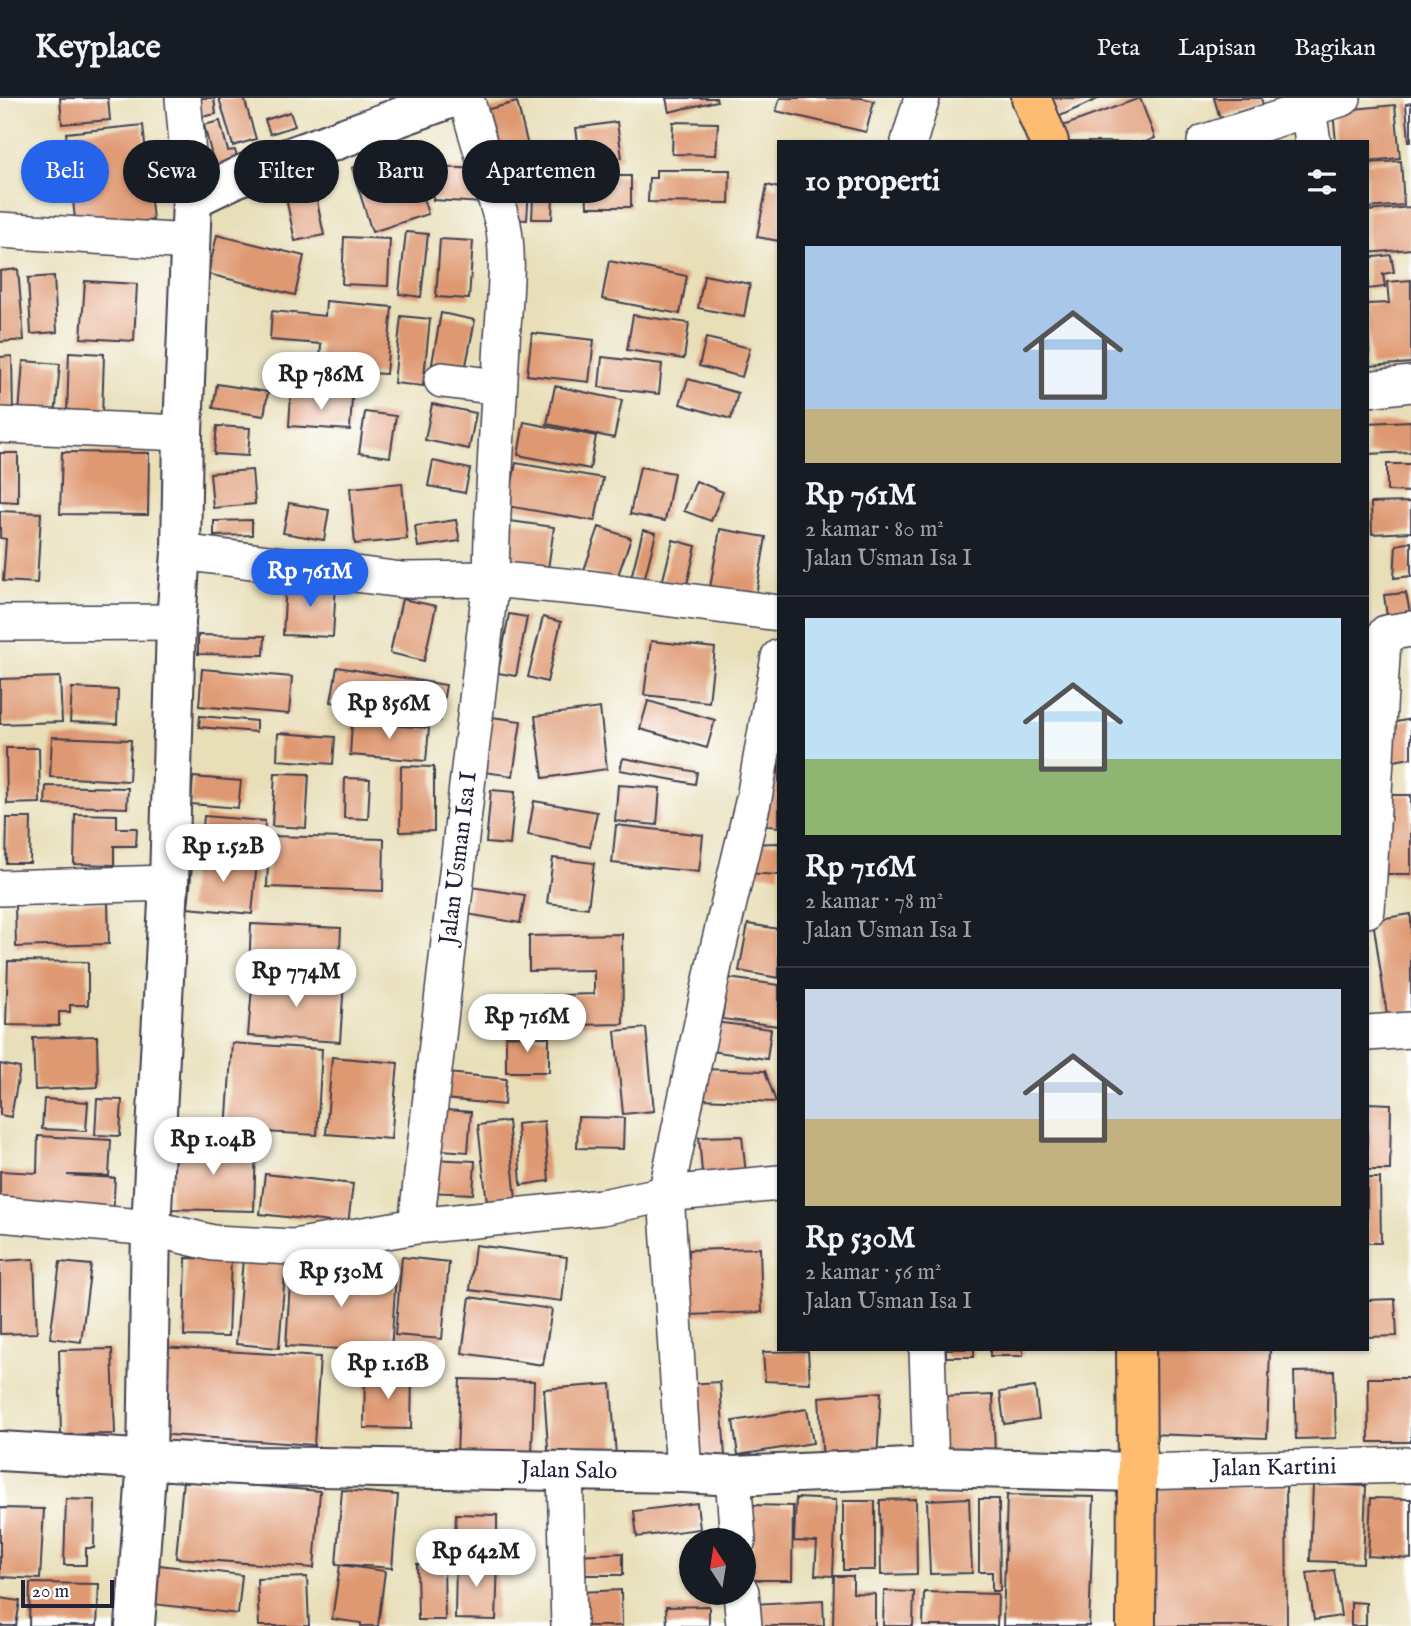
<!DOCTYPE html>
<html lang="id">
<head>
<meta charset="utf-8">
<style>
  :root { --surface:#171b24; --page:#20242c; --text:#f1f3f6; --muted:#9ea1a6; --line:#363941; --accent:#2563eb }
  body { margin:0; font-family:"IM FELL English",serif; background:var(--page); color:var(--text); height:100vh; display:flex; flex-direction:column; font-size:26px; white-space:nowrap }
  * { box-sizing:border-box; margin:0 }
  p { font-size:23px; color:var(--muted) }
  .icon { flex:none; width:38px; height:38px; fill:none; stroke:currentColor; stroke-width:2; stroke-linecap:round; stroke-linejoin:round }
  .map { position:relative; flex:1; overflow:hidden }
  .panel { position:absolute; left:777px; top:42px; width:592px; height:1211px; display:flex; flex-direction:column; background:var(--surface); border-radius:0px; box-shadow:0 2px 5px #0004 }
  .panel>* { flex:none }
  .top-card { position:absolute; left:21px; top:42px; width:651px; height:63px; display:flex; gap:14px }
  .needle { width:46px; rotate:348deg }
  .buttons { position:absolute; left:679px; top:1430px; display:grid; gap:14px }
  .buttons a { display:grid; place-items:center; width:77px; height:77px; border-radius:50%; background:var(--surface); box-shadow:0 2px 5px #0004; font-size:35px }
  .scale { position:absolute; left:21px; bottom:18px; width:93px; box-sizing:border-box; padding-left:7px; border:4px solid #22223b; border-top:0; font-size:19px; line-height:24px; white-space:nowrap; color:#22223b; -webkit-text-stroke:5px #fff; paint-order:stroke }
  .price { position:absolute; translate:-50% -60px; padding:0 16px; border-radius:24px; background:#fff; color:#222; font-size:23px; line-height:46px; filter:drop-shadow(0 2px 4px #0008) }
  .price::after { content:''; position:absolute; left:50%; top:42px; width:21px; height:16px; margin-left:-10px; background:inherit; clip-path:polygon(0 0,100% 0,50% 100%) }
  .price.on { background:var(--accent); color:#fff }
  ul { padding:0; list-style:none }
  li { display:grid; align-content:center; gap:14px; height:371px; padding:0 28px }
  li+li { border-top:2px solid var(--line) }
  li span { display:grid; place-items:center; height:217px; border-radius:0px; color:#555 }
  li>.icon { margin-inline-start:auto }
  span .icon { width:126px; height:126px; fill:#fffc; stroke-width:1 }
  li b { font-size:30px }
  h2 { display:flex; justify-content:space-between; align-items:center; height:84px; padding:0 28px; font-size:30px }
  .chip { padding:0 24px; border-radius:32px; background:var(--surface); box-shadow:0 2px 5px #0004; font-size:24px; line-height:63px }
  .chip.on { background:var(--accent); color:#fff }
  header { display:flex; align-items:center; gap:42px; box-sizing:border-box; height:98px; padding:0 35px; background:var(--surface); border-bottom:2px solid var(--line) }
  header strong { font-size:33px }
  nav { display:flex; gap:38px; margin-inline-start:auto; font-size:24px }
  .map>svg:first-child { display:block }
  .building { fill:#df9972 }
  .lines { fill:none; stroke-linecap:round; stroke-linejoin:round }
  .minor-casing { stroke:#403e4e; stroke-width:38 }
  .tertiary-casing { stroke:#403e4e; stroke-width:42 }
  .trunk-casing { stroke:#403e4e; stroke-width:42 }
  .minor { stroke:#fff; stroke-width:35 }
  .tertiary { stroke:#fff; stroke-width:38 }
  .trunk { stroke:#fdbc70; stroke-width:38 }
  .labels { text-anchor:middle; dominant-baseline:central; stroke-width:6; stroke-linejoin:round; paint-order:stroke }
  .street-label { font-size:24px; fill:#22223b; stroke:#fff }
</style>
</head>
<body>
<header>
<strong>Keyplace</strong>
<nav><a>Peta</a><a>Lapisan</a><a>Bagikan</a></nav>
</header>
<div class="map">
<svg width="1411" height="1528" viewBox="0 0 1411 1528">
  <rect width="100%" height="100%" fill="#fff"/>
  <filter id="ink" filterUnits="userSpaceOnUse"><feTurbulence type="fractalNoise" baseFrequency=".0143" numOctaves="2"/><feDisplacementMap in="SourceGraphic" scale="14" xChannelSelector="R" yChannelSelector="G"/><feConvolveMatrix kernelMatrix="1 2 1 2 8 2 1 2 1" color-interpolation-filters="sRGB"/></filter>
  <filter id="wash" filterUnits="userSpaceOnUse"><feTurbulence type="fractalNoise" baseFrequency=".00686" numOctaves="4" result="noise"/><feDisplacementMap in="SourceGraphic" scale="28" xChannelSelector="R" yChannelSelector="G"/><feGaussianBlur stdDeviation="1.57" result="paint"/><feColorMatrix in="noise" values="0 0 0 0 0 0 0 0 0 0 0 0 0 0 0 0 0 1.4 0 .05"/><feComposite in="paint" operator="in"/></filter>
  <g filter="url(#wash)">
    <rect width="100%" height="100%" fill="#e8dfb9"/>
    <g id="blocks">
      <path class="building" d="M60 0H108L110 22 62 26Z
        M188 0H214L216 16 191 21Z
        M219 0H244L256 41 233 48Z
        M666 0H716L717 3 669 14Z
        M780 0H861L874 3 866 34 776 13Z
        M1050 0H1100L1058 19Z
        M1140 0 1155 40 1146 44H1065L1060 29Z
        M1214 0H1261L1263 7 1220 20Z
        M517 4 528 48 489 58 477 14Z
        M1411 5V43H1409L1406 6Z
        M1395 7 1400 60 1367 63V44H1336L1333 13Z
        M290 14 295 28 270 36 265 22Z
        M220 23 228 53 235 52 240 70 203 80 199 66 213 62 204 27Z
        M617 24 622 60 581 66 576 30Z
        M673 24 718 25 716 57 672 56Z
        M143 27 153 122 76 131 66 35Z
        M408 53 428 116 372 134 352 70Z
        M1401 63 1404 107 1367 110V65Z
        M434 69 486 71 484 105 433 102Z
        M656 72H730L729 105 648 104 649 80H656Z
        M510 76 530 77 527 122 507 121Z
        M534 78 554 79 552 121H532Z
        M586 78H631V109H587Z
        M767 87 779 90V143L757 139Z
        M314 89 324 137 295 143 285 95Z
        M1411 109V151L1367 155V113Z
        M406 134 428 136 421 199 399 196Z
        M217 137 304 158 295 197 208 176Z
        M344 139 390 141 388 188 342 186Z
        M440 141 473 143 469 201 436 199Z
        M1391 157 1394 174 1383 176 1385 189 1368 191 1367 160Z
        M609 163 687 178 680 216 602 201Z
        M18 171 24 242 0 244V173Z
        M704 177 750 186 744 219 698 210Z
        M54 178 57 234 31 236 28 180Z
        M1411 182V265L1370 268 1367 206 1389 205 1387 184Z
        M85 183 137 186 134 243 81 240Z
        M326 203 392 209 386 276 352 274V283L337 282 338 266 320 264 321 246 270 242 272 213 325 218Z
        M441 215 475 222 464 277 431 271Z
        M633 217 689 225 684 261 627 252Z
        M401 218 430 221 423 288 394 285Z
        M532 235 594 242 589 284 527 277Z
        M706 240 750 250 742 279 699 268Z
        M69 254 104 256 102 318 67 317Z
        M12 258 13 319H0V259Z
        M602 259 662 266 659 296 599 289Z
        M23 263 60 266 55 319 19 316Z
        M688 281 738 295 731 321 680 306Z
        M217 286 268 294 264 318 213 310Z
        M555 288 622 302 614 340 547 326Z
        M291 296 352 299 350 332 289 328Z
        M432 306 476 315 469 351 425 342Z
        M365 314 396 318 390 359 359 355Z
        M1411 323V354L1367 356V325Z
        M524 324 596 338 590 371 518 357Z
        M217 328 250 330 248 358 214 356Z
        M62 354 149 355 148 417 60 416Z
        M0 355H18V404L0 403Z
        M433 363 470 371 465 395 428 388Z
        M516 365 603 380 595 423 507 408Z
        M1387 366H1411V394L1387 393Z
        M640 369 674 375 665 423 630 416Z
        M252 372 255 406 213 410 210 375Z
        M696 383 723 394 711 423 684 413Z
        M402 385 407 441 355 446 350 390Z
        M1411 404V434L1372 436 1371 405Z
        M289 405 329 412 324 442 283 435Z
        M0 413 41 415 37 485 3 483 6 441 0 440Z
        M252 422V437L214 438V423Z
        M456 422 460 443 418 449 415 428Z
        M510 423 554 429 548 471 503 464Z
        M599 429 631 440 616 483 584 472Z
        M720 431 766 439 756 497 710 490Z
        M643 432 656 435 644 483 631 480Z
        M673 442 696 448 685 495 661 489Z
        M1411 444V478L1394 480 1396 447Z
        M286 483 336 485 333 539 283 537Z
        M1406 495 1411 519 1388 526 1384 497Z
        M402 501 436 508 424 563 390 555Z
        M509 516 527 519 516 578 498 575Z
        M543 519 561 524 547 584 528 579Z
        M198 537 265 538 264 557 198 556Z
        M651 543 715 550 709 604 644 597Z
        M337 569 446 587 440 623 331 604Z
        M202 571 292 579 289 616 199 608Z
        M60 579 62 624 0 626V581Z
        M72 590 118 592 117 626 70 624Z
        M648 603 715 622 707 650 640 631Z
        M600 610 607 671 543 680 535 618Z
        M200 618 256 623V634L199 629Z
        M484 618 521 623 513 678 476 673Z
        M1411 621V660L1394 663 1386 626Z
        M352 624 429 630 426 663 350 657Z
        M278 635 335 639 333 666 277 662Z
        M52 639 131 642 129 683 50 679Z
        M6 650H39L40 705 7 706Z
        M623 660 697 674 695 686 620 672Z
        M779 660V729L758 727Z
        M401 668 434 669V733L400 734Z
        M275 675 309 676 306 730 272 728Z
        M193 679 241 683 238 710 191 706Z
        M345 680 370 681 368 721 344 720Z
        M618 687 660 690 657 727 615 723Z
        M46 688 128 690 127 710 45 707Z
        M491 692 515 694 510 747 486 745Z
        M1379 697H1411V776H1381Z
        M534 703 597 714 590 749 528 737Z
        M75 716 117 717V730H137L136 748H114V767L74 766Z
        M204 718 265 723 264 746 202 741Z
        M7 720H31L30 765H6Z
        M616 727 703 737 699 774 612 765Z
        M269 738 384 741 383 793 267 789Z
        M779 745V777L744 775 747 746Z
        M193 757 257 763 252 816 188 810Z
        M553 760 594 765 588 810 547 805Z
        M471 789 525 797 520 825 467 816Z
        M108 804 109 846 16 849 15 807Z
        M1411 816V914L1387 917 1373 822Z
        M251 826 341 830 339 875 249 872Z
        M748 826 779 831V880L739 873Z
        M622 836 623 926 524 928 523 898 594 896V872L529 873V838Z
        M8 863 88 864V907H70V914H59V928L6 927Z
        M253 877 344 883 340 944 248 938Z
        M728 880 779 887V928L722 921Z
        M714 924 771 931 767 961 710 953Z
        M646 930 654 1013 623 1016 615 933Z
        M97 938 98 989 35 992 33 940Z
        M506 938 549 939V974H506Z
        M232 945 322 951 317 1037 226 1032Z
        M332 959 398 965 391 1041 326 1036Z
        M0 966 20 970 11 1019 0 1017Z
        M702 971 765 973 776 1004 700 1001Z
        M448 975 506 981 504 1007 445 1001Z
        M44 1001 88 1004 86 1033 42 1031Z
        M97 1001 122 1002 120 1038 95 1037Z
        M1367 1005 1391 1006 1390 1072H1367Z
        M434 1011 471 1014 468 1054 430 1051Z
        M578 1019 624 1020 623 1051 577 1050Z
        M508 1023 516 1102 487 1105 478 1027Z
        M544 1023 549 1083 521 1087 517 1026Z
        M38 1038 111 1042 109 1078 67 1077 115 1080 113 1116 0 1109V1073L37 1075Z
        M742 1038 746 1077 702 1074 699 1039Z
        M172 1045 256 1047 254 1113 170 1111Z
        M428 1061 475 1063 473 1096 427 1094Z
        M265 1076 353 1086 348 1126 260 1116Z
        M1367 1080H1380L1381 1145H1367Z
        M475 1147 567 1159 562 1203 470 1192Z
        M760 1150 762 1214 689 1217 688 1152Z
        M402 1159 449 1164 442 1241 395 1237Z
        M186 1160 231 1161 228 1239 184 1238Z
        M243 1160 286 1163 279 1250 236 1246Z
        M34 1161 37 1235 0 1236V1163Z
        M60 1164 91 1167 81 1244 50 1240Z
        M291 1168 396 1175 391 1254 286 1248Z
        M470 1199 552 1211 543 1267 462 1255Z
        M1395 1201 1397 1238 1367 1239V1202Z
        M162 1249 320 1259 314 1347 156 1336Z
        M112 1251 115 1336 61 1337 59 1252Z
        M946 1251H974V1259H946Z
        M990 1251H1023V1258H990Z
        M1152 1251H1270L1267 1340 1148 1336Z
        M808 1253 810 1285 765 1283 763 1254Z
        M1334 1273 1336 1340 1296 1341 1294 1274Z
        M365 1275 412 1277 411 1331 364 1330Z
        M1368 1280H1411V1344H1369Z
        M460 1281 534 1283 532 1359 457 1357Z
        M720 1284 725 1359 690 1361 686 1286Z
        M611 1286 616 1359 549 1364 544 1291Z
        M1035 1289 1039 1321 1004 1326 1000 1294Z
        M881 1294 877 1361 823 1365 819 1299Z
        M993 1297 995 1357 942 1359 940 1299Z
        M807 1311 813 1345 738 1357 733 1323Z
        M183 1382 320 1393 314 1470 176 1460Z
        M1313 1386 1366 1388 1363 1465 1310 1463Z
        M1286 1387 1287 1528H1154L1153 1389Z
        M342 1392 398 1397 392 1470 336 1466Z
        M1007 1397 1094 1399 1089 1528H1003Z
        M796 1400 836 1402 833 1478 815 1477 817 1444 794 1443Z
        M969 1400 972 1475 930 1476 927 1402Z
        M1371 1400 1411 1401V1461L1368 1458Z
        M66 1401 95 1402 94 1450H86V1467H64Z
        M916 1401 917 1476 881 1477 880 1402Z
        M979 1401H999L1000 1493H992V1474H979Z
        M843 1403H875V1472H843Z
        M697 1405 700 1431 637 1439 634 1413Z
        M753 1407 793 1408 792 1482H752Z
        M0 1410 44 1411 40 1481 0 1479Z
        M456 1416 497 1417V1444L455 1443Z
        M623 1455V1477H573V1457Z
        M456 1461 498 1462 496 1522 455 1521Z
        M151 1466 242 1477 238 1516 145 1505Z
        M417 1466H444L445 1522H418Z
        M340 1467 385 1473 378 1528H361V1525L332 1521Z
        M1334 1472 1341 1518 1314 1522 1307 1475Z
        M834 1478H853V1495L875 1496V1528H833Z
        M307 1479 309 1528H259L257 1481Z
        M30 1485 99 1486 97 1528H29Z
        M621 1492 622 1528H583L581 1494Z
        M884 1493 914 1494 913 1528H883Z
        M924 1494 998 1496 997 1528H923Z
        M0 1500 20 1503 16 1528H0Z
        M823 1502 824 1528H755L753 1506Z
        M1351 1504 1366 1505V1528H1351Z
        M709 1508V1528H667L666 1509Z"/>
    </g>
  </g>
  <g filter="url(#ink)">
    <use href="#blocks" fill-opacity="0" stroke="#403e4e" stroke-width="2"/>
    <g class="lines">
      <defs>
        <path id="minor" d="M183 0 192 101
          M1308 11 1313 44
          M909 44 922 0
          M1205 44 1343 0
          M0 132 189 144
          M442 282 499 289
          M1367 291 1411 286
          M0 327 183 335
          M181 454 402 482 491 481 595 491 779 515
          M0 525 176 524
          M0 790 169 785
          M1367 812 1383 542 1386 535 1411 531
          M1367 935 1411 932
          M0 1116 151 1130 213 1145 294 1149 416 1128 602 1109 666 1096 779 1085
          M416 1128 491 481C492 402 498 323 502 244 504 206 510 164 503 126L466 0
          M927 1251 931 1369
          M565 1373 569 1528
          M1137 1374 1411 1367
          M684 1375 666 1096 715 863 754 700 779 559
          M733 1378 738 1442
          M741 1494 744 1528"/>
        <path id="tertiary" d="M0 1353 257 1368 684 1375 733 1378 931 1369 1137 1374
          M135 1528 147 1361 151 1130 169 785 176 524 181 454 183 335 192 101 246 75 452 0"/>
        <path id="trunk" d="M1031 0 1049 44
          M1136 1251 1137 1374 1136 1528"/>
      </defs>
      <use href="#minor" class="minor-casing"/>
      <use href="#tertiary" class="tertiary-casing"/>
      <use href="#trunk" class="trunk-casing"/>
      <use href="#minor" class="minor"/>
      <use href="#tertiary" class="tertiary"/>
      <use href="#trunk" class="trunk"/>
    </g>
  </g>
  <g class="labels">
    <g class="street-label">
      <text transform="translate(459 760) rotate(-83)">Jalan Usman Isa I</text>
      <text transform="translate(1274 1370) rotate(-1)">Jalan Kartini</text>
      <text transform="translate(569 1373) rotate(1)">Jalan Salo</text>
    </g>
  </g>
</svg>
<div class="buttons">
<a><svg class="needle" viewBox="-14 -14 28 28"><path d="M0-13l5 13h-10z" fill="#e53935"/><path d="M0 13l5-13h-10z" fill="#9ea1a6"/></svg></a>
</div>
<div class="scale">20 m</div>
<b class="price" style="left:321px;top:314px">Rp 786M</b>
<b class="price on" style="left:310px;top:511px">Rp 761M</b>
<b class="price" style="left:389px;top:643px">Rp 856M</b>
<b class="price" style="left:223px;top:786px">Rp 1.52B</b>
<b class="price" style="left:296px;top:911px">Rp 774M</b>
<b class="price" style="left:527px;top:956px">Rp 716M</b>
<b class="price" style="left:213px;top:1079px">Rp 1.04B</b>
<b class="price" style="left:341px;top:1211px">Rp 530M</b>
<b class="price" style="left:388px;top:1303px">Rp 1.16B</b>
<b class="price" style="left:476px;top:1491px">Rp 642M</b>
<div class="top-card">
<a class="chip on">Beli</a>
<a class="chip">Sewa</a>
<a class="chip">Filter</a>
<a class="chip">Baru</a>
<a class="chip">Apartemen</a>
</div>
<section class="panel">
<h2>10 properti<svg class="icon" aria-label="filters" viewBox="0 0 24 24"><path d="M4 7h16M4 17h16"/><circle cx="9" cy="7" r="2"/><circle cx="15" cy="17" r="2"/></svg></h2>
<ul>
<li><span style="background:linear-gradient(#a9c7e8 75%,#c2b280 0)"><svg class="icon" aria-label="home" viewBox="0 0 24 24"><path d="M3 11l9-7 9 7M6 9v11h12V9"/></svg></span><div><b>Rp 761M</b><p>2 kamar · 80 m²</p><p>Jalan Usman Isa I</p></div></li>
<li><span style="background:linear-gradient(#bfe0f5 65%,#8fb573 0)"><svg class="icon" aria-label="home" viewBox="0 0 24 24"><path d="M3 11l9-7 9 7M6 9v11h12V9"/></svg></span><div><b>Rp 716M</b><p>2 kamar · 78 m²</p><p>Jalan Usman Isa I</p></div></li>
<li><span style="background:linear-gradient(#c9d6e8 60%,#c2b280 0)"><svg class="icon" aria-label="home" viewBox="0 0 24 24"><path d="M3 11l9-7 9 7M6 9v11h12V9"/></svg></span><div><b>Rp 530M</b><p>2 kamar · 56 m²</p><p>Jalan Usman Isa I</p></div></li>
</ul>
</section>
</div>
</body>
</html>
